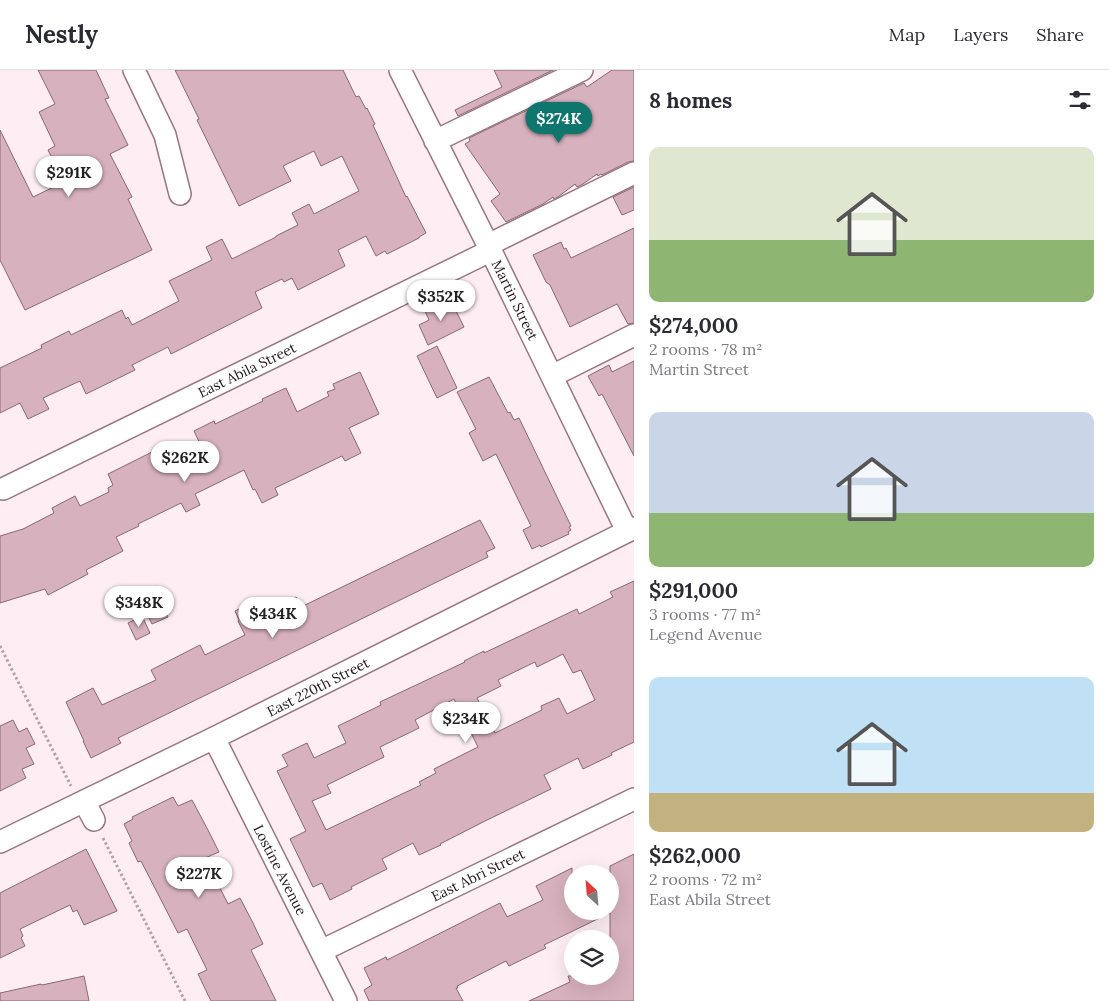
<!DOCTYPE html>
<html lang="en">
<head>
<meta charset="utf-8">
<style>
  :root { --surface:#fff; --page:#f7f7f7; --text:#2b2b33; --muted:#7c7c81; --line:#e1e1e2; --accent:#0f766e }
  body { margin:0; font-family:Lora,serif; background:var(--page); color:var(--text); height:100vh; display:flex; flex-direction:column; font-size:19px; white-space:nowrap }
  * { box-sizing:border-box; margin:0 }
  p { font-size:16px; color:var(--muted) }
  .icon { flex:none; width:28px; height:28px; fill:none; stroke:currentColor; stroke-width:2; stroke-linecap:round; stroke-linejoin:round }
  .map { position:relative; flex:1; overflow:hidden }
  .sheet { display:flex; flex-direction:column; background:var(--surface); width:475px }
  .sheet>* { flex:none }
  .needle { width:32px; rotate:334deg }
  .tools { position:absolute; left:564px; top:795px; display:grid; gap:10px }
  .tools a { display:grid; place-items:center; width:55px; height:55px; border-radius:50%; background:var(--surface); box-shadow:0 5px 20px #0002; font-size:25px }
  .price { position:absolute; translate:-50% -42px; padding:0 11px; border-radius:18px; background:#fff; color:#222; font-size:16px; line-height:32px; filter:drop-shadow(0 1px 2px #0008) }
  .price::after { content:''; position:absolute; left:50%; top:30px; width:15px; height:11px; margin-left:-8px; background:inherit; clip-path:polygon(0 0,100% 0,50% 100%) }
  .price.on { background:var(--accent); color:#fff }
  ul { padding:0; list-style:none }
  li { display:grid; align-content:center; gap:10px; height:265px; padding:0 15px }
  li span { display:grid; place-items:center; height:155px; border-radius:10px; color:#555 }
  li>.icon { margin-inline-start:auto }
  span .icon { width:90px; height:90px; fill:#fffc; stroke-width:1 }
  li b { font-size:21px }
  h2 { display:flex; justify-content:space-between; align-items:center; height:60px; padding:0 15px; font-size:21px }
  header { display:flex; align-items:center; gap:30px; box-sizing:border-box; height:70px; padding:0 25px; background:var(--surface); border-bottom:1px solid var(--line) }
  header strong { font-size:24px }
  nav { display:flex; gap:28px; margin-inline-start:auto; font-size:18px }
  main { display:flex; flex:1; min-height:0 }
  .map>svg:first-child { display:block }
  .building { fill:#d7b1bd; stroke:#8a6872; fill-rule:evenodd }
  .lines { fill:none; stroke-linecap:round; stroke-linejoin:round }
  .minor-casing { stroke:#997681; stroke-width:24 }
  .path { stroke:#b2a3a8; stroke-width:3; stroke-dasharray:2.5 2.5; stroke-linecap:butt }
  .minor { stroke:#fff; stroke-width:21 }
  .labels { text-anchor:middle; dominant-baseline:central; stroke-width:5; stroke-linejoin:round; paint-order:stroke }
  .street-label { font-size:14px; fill:#24171b; stroke:#fff }
</style>
</head>
<body>
<header>
<strong>Nestly</strong>
<nav><a>Map</a><a>Layers</a><a>Share</a></nav>
</header>
<main>
<div class="map">
<svg width="634" height="931" viewBox="0 0 634 931">
  <rect width="100%" height="100%" fill="#feeef3"/>
  <path class="building" d="M38 0H96L109 28 105 29 128 75 110 84 132 127 128 129 152 180 25 240 0 190V60L33 127 64 112 48 80 55 76 39 42 55 34Z
    M175 0H343L356 27 359 26 366 39 367 38 375 54 373 55 379 68 406 127 407 126 426 163 419 167V168L387 184 385 181 376 186 366 166 338 180 345 196 298 220 292 208 284 212 282 209 255 222 262 238 171 284 168 277 132 295 135 300 86 324 80 311 43 328 49 339 28 349 20 333 0 343V298L42 278 41 275 69 261 71 265 122 240 126 249 128 247 132 255 179 231 169 211 212 190 206 177 222 169 232 189 276 167V166L298 155 292 143 309 134 314 144 359 121 342 86 321 96 314 81 283 96 291 111 239 136 197 50 199 49Z
    M494 0H553L458 46 455 40 502 17Z
    M612 0H634V91L628 92 602 105 601 104 598 106 597 104 583 114 577 117 575 114 558 127 554 129 553 127 543 134 506 152 491 131 500 124 465 74 470 71 469 68 584 13 587 17Z
    M634 117V140L622 145 613 127Z
    M634 158V253L628 254 617 234 570 257 550 215 546 212 533 185 561 172 564 179 566 178 571 188Z
    M450 229 464 257 428 275 419 255 429 250 425 241Z
    M437 276 457 318 437 328 417 286Z
    M634 291V386L602 324 599 326 588 306 609 295 612 302Z
    M360 302 379 344 349 358 361 383 345 391 342 386 275 418 278 425 262 433 255 419 253 420 244 400 195 424 200 435 186 442 181 433 138 454 139 456 116 467 123 481 86 500 88 504 48 525 45 519 0 533V466L23 459 54 443 52 438 75 426 80 436 109 422 108 418 113 415 108 404 156 380 164 397 168 394 169 397 203 380 194 361 214 351 215 354 263 331 262 329 286 318 297 342 329 326 327 322 335 319 333 314Z
    M489 307 508 343 510 342 514 350 519 348 571 456 569 457 571 460 568 462 569 464 541 477 540 475 532 479 523 460 531 456 496 384 483 391 469 363 476 359 457 322Z
    M480 450 495 478 486 482 488 487 118 668 121 673 91 688 83 671H84L66 632 93 618 102 635 156 610 151 600 200 575 205 585 245 565 238 551 239 550 235 541 251 533 255 542 267 537 269 541 296 527 301 537Z
    M634 511V672L611 683 612 685 583 699 578 688 544 705 551 719 485 751 440 774 441 775 419 785 413 773 382 789 387 799 351 817 352 819 330 830 322 813 313 817 290 769 306 761 277 701 288 696 282 685 307 673 314 688 346 673 338 656 381 635 380 632 465 592 464 591 484 581V583L577 539 579 544 613 527 610 522ZM563 584 573 603 581 600 595 630 567 644 559 628 541 636 542 640 495 663 477 628 501 616 498 610 535 592 537 597ZM454 629 478 677 434 699 436 703 419 712 421 715 326 760 312 731 331 723 327 715 384 687 380 677 419 658 415 650Z
    M157 516 169 540 165 541 168 547 152 554 138 526Z
    M142 546 150 563 136 570 128 553Z
    M13 650 19 662 27 658 35 674 26 678 34 694 22 699 26 708 0 721V656Z
    M173 727 178 736 192 730 208 760 219 782 205 788 228 834 240 828 253 853 263 874 251 880 276 931H211L198 904 207 900 187 859 178 863 141 791 138 792 129 773 132 771 124 754 133 749 132 747Z
    M86 779 117 841 84 855 77 840 73 842 70 835 20 859 23 866 21 868 25 876 0 888V823Z
    M634 784V931H529L570 912 568 906H610V843L544 875 546 878 509 896 506 891 457 916 458 918H456L463 931H369L364 920 372 915 364 898 386 887 387 890 500 833 507 847 543 830 536 816 572 798V841H610V796Z
    M84 906 89 931H0V923L41 914 42 915Z"/>
  <g class="lines">
    <defs>
      <path id="minor" d="M134 0 165 65 180 124
        M400 0 488 175 627 461
        M435 71 582 0
        M488 175 634 103
        M552 306 634 265
        M3 419 490 181
        M214 668 346 931
        M84 731 94 750
        M0 772 214 668 634 458
        M321 881 634 729"/>
    </defs>
    <use href="#minor" class="minor-casing"/>
    <path class="path" d="M0 576 71 716
      M103 768 185 931"/>
    <use href="#minor" class="minor"/>
  </g>
  <g class="labels">
    <g class="street-label">
      <text transform="translate(515 230) rotate(64)">Martin Street</text>
      <text transform="translate(247 300) rotate(-26)">East Abila Street</text>
      <text transform="translate(318 617) rotate(-27)">East 220th Street</text>
      <text transform="translate(280 800) rotate(63)">Lostine Avenue</text>
      <text transform="translate(478 805) rotate(-26)">East Abri Street</text>
    </g>
  </g>
</svg>
<div class="tools">
<a><svg class="needle" viewBox="-14 -14 28 28"><path d="M0-13l5 13h-10z" fill="#e53935"/><path d="M0 13l5-13h-10z" fill="#7c7c81"/></svg></a>
<a><svg class="icon" aria-label="layers" viewBox="0 0 24 24"><path d="M12 4l9 5-9 5-9-5zM3 14l9 5 9-5"/></svg></a>
</div>
<b class="price on" style="left:559px;top:74px">$274K</b>
<b class="price" style="left:69px;top:128px">$291K</b>
<b class="price" style="left:441px;top:252px">$352K</b>
<b class="price" style="left:185px;top:413px">$262K</b>
<b class="price" style="left:139px;top:558px">$348K</b>
<b class="price" style="left:273px;top:569px">$434K</b>
<b class="price" style="left:466px;top:674px">$234K</b>
<b class="price" style="left:199px;top:829px">$227K</b>
</div>
<section class="sheet">
<h2>8 homes<svg class="icon" aria-label="filters" viewBox="0 0 24 24"><path d="M4 7h16M4 17h16"/><circle cx="9" cy="7" r="2"/><circle cx="15" cy="17" r="2"/></svg></h2>
<ul>
<li><span style="background:linear-gradient(#dfe7d0 60%,#8fb573 0)"><svg class="icon" aria-label="home" viewBox="0 0 24 24"><path d="M3 11l9-7 9 7M6 9v11h12V9"/></svg></span><div><b>$274,000</b><p>2 rooms · 78 m²</p><p>Martin Street</p></div></li>
<li><span style="background:linear-gradient(#c9d6e8 65%,#8fb573 0)"><svg class="icon" aria-label="home" viewBox="0 0 24 24"><path d="M3 11l9-7 9 7M6 9v11h12V9"/></svg></span><div><b>$291,000</b><p>3 rooms · 77 m²</p><p>Legend Avenue</p></div></li>
<li><span style="background:linear-gradient(#bfe0f5 75%,#c2b280 0)"><svg class="icon" aria-label="home" viewBox="0 0 24 24"><path d="M3 11l9-7 9 7M6 9v11h12V9"/></svg></span><div><b>$262,000</b><p>2 rooms · 72 m²</p><p>East Abila Street</p></div></li>
</ul>
</section>
</main>
</body>
</html>
